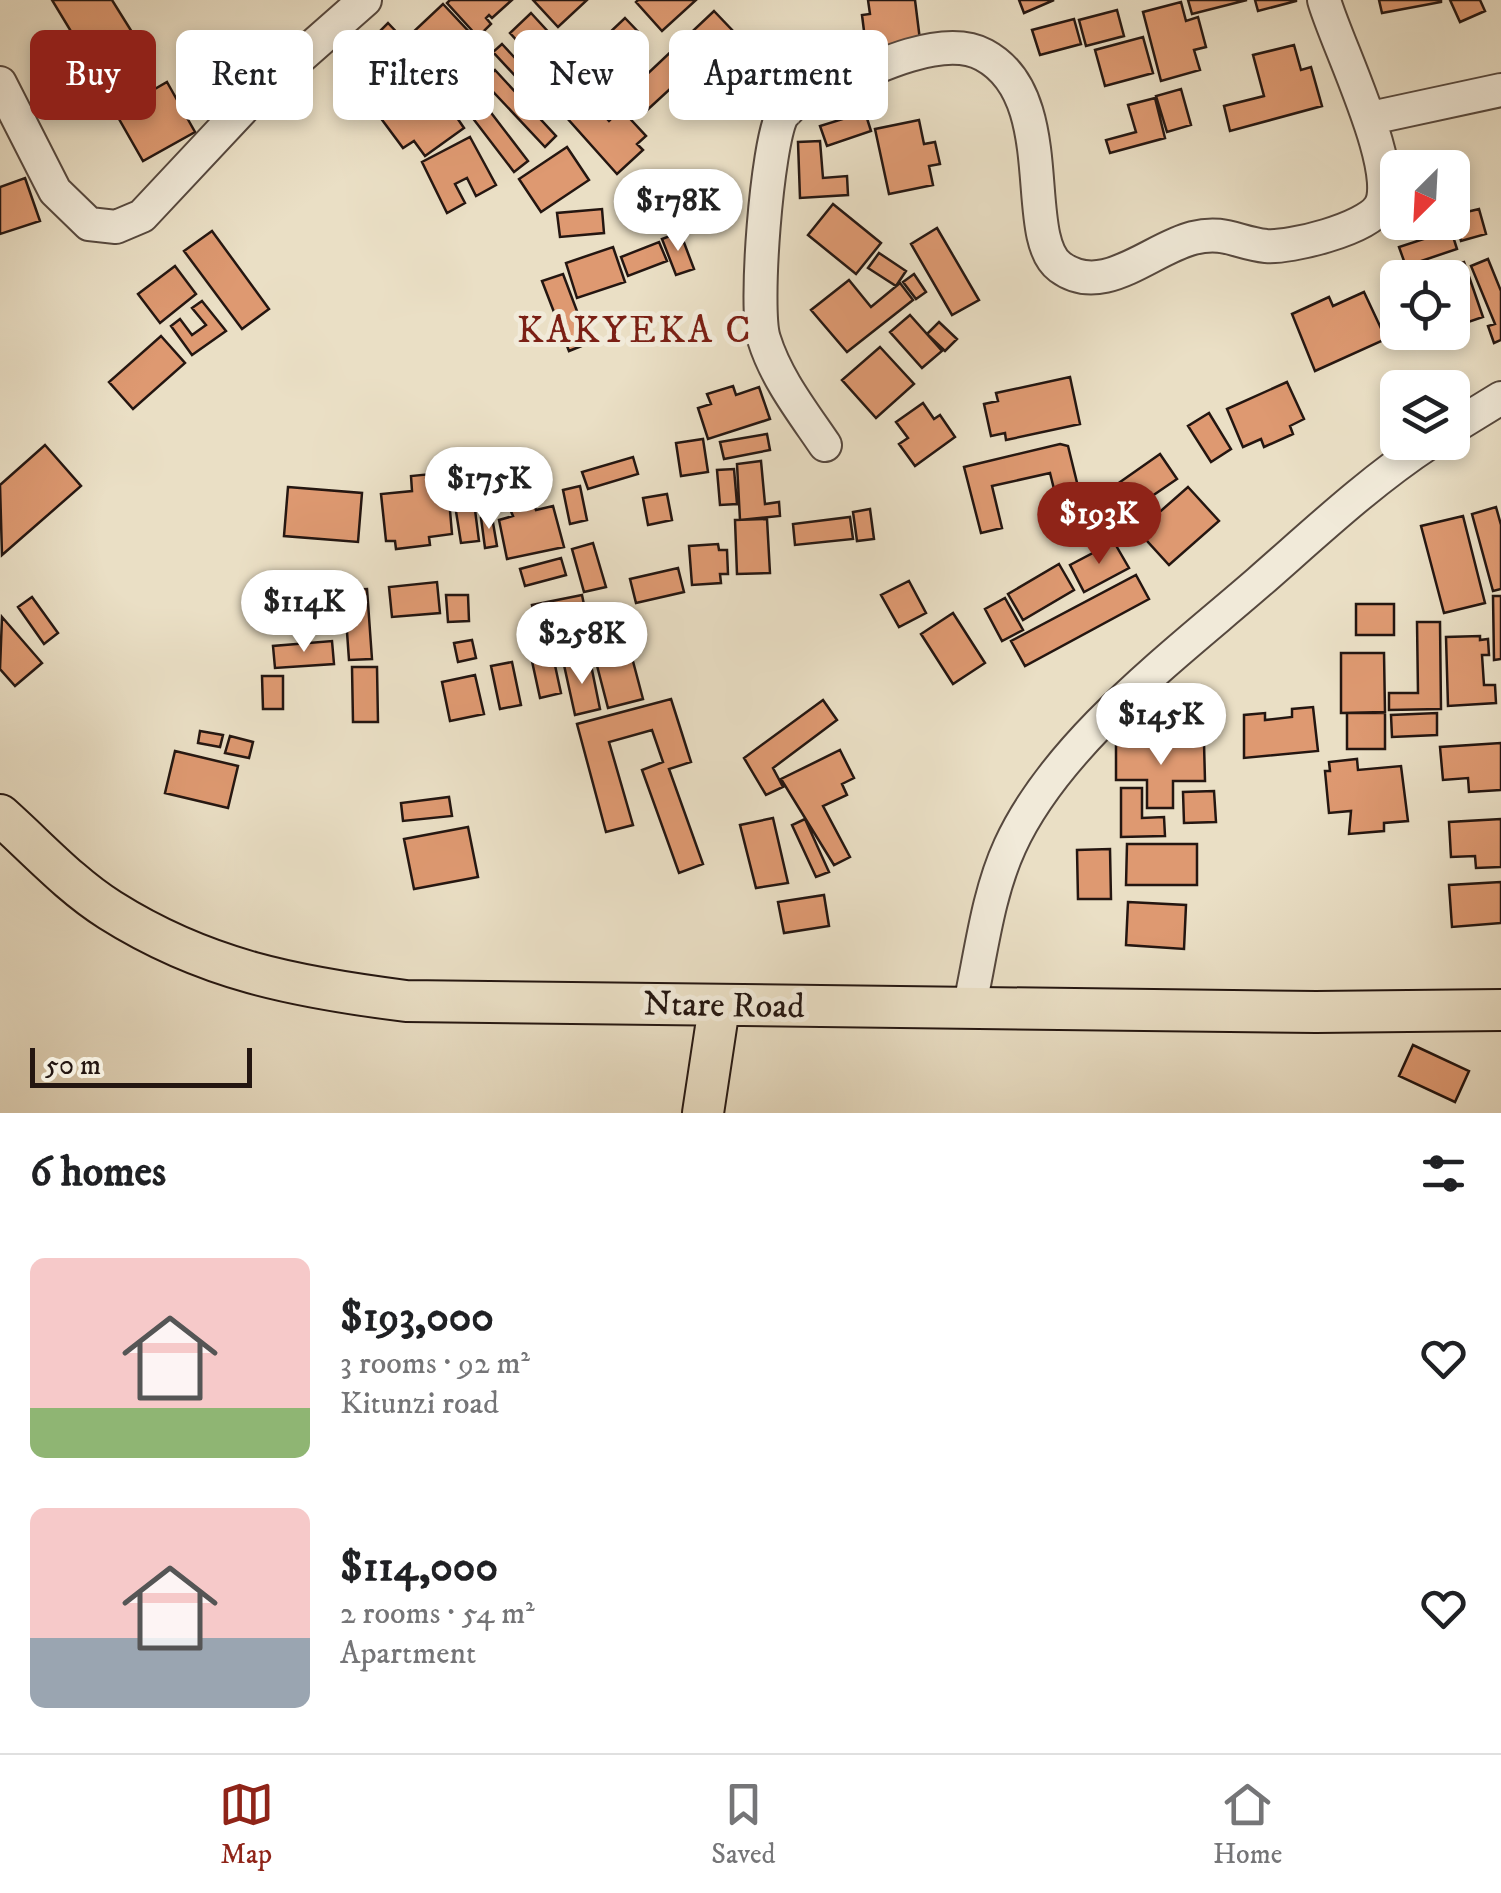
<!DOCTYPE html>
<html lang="en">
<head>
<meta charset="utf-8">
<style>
  :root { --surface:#fff; --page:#f6f6f6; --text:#202124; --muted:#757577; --line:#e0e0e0; --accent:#8f2418 }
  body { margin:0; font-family:"IM FELL DW Pica",serif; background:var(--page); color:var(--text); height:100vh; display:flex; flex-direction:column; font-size:38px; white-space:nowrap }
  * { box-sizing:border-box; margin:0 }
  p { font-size:32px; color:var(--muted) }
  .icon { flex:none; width:55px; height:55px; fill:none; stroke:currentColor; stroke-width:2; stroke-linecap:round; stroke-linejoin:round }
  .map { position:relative; height:1113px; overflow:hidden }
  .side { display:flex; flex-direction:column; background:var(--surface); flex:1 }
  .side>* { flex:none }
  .top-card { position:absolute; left:30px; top:30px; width:1000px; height:90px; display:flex; gap:20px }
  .needle { width:65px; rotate:204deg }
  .controls { position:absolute; left:1380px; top:150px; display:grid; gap:20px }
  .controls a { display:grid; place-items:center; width:90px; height:90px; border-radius:15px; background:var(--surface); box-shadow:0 5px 15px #0003; font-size:50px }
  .scale { position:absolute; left:30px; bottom:25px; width:222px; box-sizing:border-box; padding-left:10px; border:5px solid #241611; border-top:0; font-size:28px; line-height:35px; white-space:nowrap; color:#241611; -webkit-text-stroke:8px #f1ead9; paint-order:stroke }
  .price { position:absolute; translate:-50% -85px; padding:0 22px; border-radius:35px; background:#fff; color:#222; font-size:32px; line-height:65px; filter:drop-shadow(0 2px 5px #0008) }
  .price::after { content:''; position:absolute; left:50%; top:60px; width:30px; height:22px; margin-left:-15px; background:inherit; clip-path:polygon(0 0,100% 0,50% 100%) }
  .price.on { background:var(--accent); color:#fff }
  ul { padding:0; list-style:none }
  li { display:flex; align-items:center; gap:30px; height:250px; padding:0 30px }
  li span { display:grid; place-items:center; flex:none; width:280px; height:200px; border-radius:15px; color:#555 }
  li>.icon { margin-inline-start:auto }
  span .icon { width:120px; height:120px; fill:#fffc; stroke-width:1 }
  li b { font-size:42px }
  h2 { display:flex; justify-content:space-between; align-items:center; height:120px; padding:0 30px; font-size:42px }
  .chip { padding:0 35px; border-radius:15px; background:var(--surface); box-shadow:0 5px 15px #0003; font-size:35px; line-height:90px }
  .chip.on { background:var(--accent); color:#fff }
  .menu { display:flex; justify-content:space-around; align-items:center; height:140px; border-top:2px solid var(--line); background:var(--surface); font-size:28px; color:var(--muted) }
  .menu a { display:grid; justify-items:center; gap:5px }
  .menu .on { color:var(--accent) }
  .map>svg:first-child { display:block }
  .building { fill:#de9971; stroke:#241611; stroke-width:2.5 }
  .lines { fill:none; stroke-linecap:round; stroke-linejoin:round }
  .minor-casing { stroke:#56483e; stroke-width:36 }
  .major-casing { stroke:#241611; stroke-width:44 }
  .minor { stroke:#f1ead9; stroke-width:32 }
  .major { stroke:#eadfc5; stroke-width:40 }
  .labels { text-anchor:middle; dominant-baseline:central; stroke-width:10; stroke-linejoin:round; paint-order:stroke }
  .street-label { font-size:35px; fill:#241611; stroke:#f1ead9 }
  .neighbourhood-label { font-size:38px; letter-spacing:2.5px; fill:#7a1f14; stroke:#f1ead9 }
</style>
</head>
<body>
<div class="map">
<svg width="1501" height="1113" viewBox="0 0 1501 1113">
  <rect width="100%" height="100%" fill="#eadfc5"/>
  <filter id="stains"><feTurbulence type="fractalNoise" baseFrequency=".002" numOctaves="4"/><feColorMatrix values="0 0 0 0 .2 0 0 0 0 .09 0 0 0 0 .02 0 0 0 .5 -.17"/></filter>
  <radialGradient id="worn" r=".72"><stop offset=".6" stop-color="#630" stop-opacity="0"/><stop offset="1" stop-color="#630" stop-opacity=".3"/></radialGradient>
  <path class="building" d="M52 0H112L137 40 92 66Z
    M450 0H512L492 18 489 15 486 18 491 24 478 37 447 3Z
    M533 0H587L558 27Z
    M638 0H696L662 31 636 2Z
    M868 0H915L921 48 875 53 874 38 865 39 862 15 870 14Z
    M1019 0H1054L1024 13Z
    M1188 0H1247L1192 14Z
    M1255 0H1296V1L1258 11Z
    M1379 0H1441V2L1382 13Z
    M1450 0H1480L1485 11 1460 22Z
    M1181 2 1186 21 1198 17 1206 47 1194 50 1200 70 1161 81 1143 12Z
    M443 4 473 36 440 67 410 35Z
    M1117 10 1124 36 1086 46 1079 20Z
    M714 11 733 31 644 113 626 94Z
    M531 13 564 49 543 69 510 33Z
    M625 18 646 40 609 74 589 52Z
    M1074 19 1081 44 1040 55 1032 30Z
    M388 23 422 59 408 71 375 36Z
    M1143 37 1153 73 1105 86 1095 50Z
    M474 42 491 62 459 92 441 73Z
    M502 44 552 98 543 106 493 52Z
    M1294 45 1301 70 1311 67 1322 106 1230 131 1224 106 1264 96 1253 55Z
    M562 55 594 89 572 109 541 75Z
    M423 68 464 128 425 156 414 141 403 148 371 105Z
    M495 70 556 136 545 147 483 81Z
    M167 82 195 132 143 161 115 112Z
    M1181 89 1191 125 1167 132 1156 96Z
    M479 97 528 161 514 172 465 108Z
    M588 98 609 121 621 109 646 136 637 144 643 150 617 174 567 118Z
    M1155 98 1165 138 1110 153 1106 140 1136 132 1128 105Z
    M865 112 871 131 827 146 820 126Z
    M919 120 924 144 935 142 940 164 929 166 933 185 889 194 875 129Z
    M470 137 496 185 476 196 467 178 455 184 465 203 447 213 422 162Z
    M820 141 823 178 847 176 848 195 800 198 798 142Z
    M567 147 589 180 541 212 519 179Z
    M25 178 40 221 0 234V187Z
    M833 204 881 243 856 274 808 235Z
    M602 209 604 233 560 237 557 213Z
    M1479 209 1486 234 1461 241 1454 215Z
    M937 228 979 300 952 315 911 244Z
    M1451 230 1457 249 1421 261 1424 270 1409 275 1399 247Z
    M212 231 269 309 242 329 184 251Z
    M680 232 694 269 676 275 662 239Z
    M659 242 667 261 628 276 621 257Z
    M613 247 625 282 577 298 566 263Z
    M879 253 906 271 896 286 868 268Z
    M1488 259 1501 291V340L1494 343 1488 326 1495 324 1471 266Z
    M1464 262 1483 317 1465 323 1467 330 1440 338 1438 332H1452V278H1418Z
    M175 266 196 294 160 323 138 294Z
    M563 274 589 343 569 351 542 281Z
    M914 274 926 292 916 299 903 282Z
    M849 280 871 307 900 283 913 300 847 352 811 310Z
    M1364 292 1386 339 1315 371 1292 314 1329 297 1333 306Z
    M202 301 226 331 192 355 171 326 180 319 192 335 206 325 192 308Z
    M910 315 942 351 922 368 890 332Z
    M939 322 957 339 945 351 927 334Z
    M161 336 185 363 133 409 109 382Z
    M880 347 914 384 876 418 842 380Z
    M1070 377 1080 424 1006 440 1005 433 991 436 984 404 998 401 996 393Z
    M1287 382 1304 419 1290 426 1293 434 1264 447 1261 439 1243 447 1227 409Z
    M733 386 736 395 759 387 770 419 708 439 698 408 711 404 707 394Z
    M923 403 934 419 940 415 955 437 915 466 899 444 908 438 896 422Z
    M1209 413 1231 449 1211 462 1188 426Z
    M767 434 770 450 724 459 720 442Z
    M703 439 708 472 681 476 676 443Z
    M1060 444 1068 446 1084 511 1061 517 1050 473 992 486 1002 528 981 533 964 467Z
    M45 445 81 486 2 555 0 485Z
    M1160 454 1177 479 1120 518 1103 494Z
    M633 457 638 474 588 489 582 472Z
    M761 461 765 504 779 502 780 516 740 520 737 464Z
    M734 469 737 504 720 505 717 470Z
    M431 474 432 489 448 487 452 534 429 537 430 545 396 549 395 541H386L381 494 412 491 411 476Z
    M580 486 587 520 570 524 563 490Z
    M288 487 362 493 358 542 284 536Z
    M1188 487 1219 521 1169 565 1138 531Z
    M667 494 672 520 648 525 643 498Z
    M474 502 479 541 461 543 455 505Z
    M533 502 536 510 553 506 564 547 507 559 499 520 513 516 510 509Z
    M1496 507 1501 525V589L1493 591 1472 514Z
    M870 509 874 539 857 541 853 512Z
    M1463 516 1485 603 1444 613 1421 526Z
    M492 517 497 546 485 548 481 518Z
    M850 517 853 539 795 545 793 524Z
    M767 519 770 573 737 574 735 520Z
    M1114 542 1129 568 1084 592 1070 565Z
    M593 543 606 587 584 592 572 549Z
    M718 544 719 550H727L728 574H720L721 583 692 585 689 546Z
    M561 558 566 575 525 586 520 569Z
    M1059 564 1074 590 1023 620 1008 594Z
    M678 568 684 592 636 603 630 579Z
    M1136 575 1149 599 1025 666 1011 641Z
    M909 581 926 613 899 627 881 595Z
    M437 582 440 613 392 617 389 587Z
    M367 589 372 659 349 660 344 590Z
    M327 593H344V615H327Z
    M446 595H468L469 621 448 622Z
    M582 595 587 619 537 629 532 605Z
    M1493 596H1501V659L1494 660Z
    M32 597 58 633 44 644 18 607Z
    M315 598 316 617 279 619 278 600Z
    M1005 598 1023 630 1002 641 985 609Z
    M1356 604H1394V635H1356Z
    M953 613 985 663 953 684 921 634Z
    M625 614 628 631 580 639 577 622Z
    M2 617 42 663 15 686 0 669Z
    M574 622 581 653 562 657 555 625Z
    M1417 622H1440L1441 709 1389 710V693H1418Z
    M1480 636V640L1488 639 1489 655H1482L1484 685H1495L1496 703 1448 706 1446 637Z
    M472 640 476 658 458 662 454 643Z
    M332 641 334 664 275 668 273 646Z
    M551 647 561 693 540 698 530 652Z
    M630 650 643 699 608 708 595 658Z
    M1341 653H1384L1385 712 1341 713Z
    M590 660 600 709 575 715 564 665Z
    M512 662 521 705 500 709 491 666Z
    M352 667H377L378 722H353Z
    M475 675 484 714 450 721 442 682Z
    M262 676H283V709H263Z
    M671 699 691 762 669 769 703 864 679 873 642 770 663 762 652 730 609 742 633 825 606 832 577 724Z
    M823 700 837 720 773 768 783 787 766 795 744 758Z
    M1313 707 1318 751 1244 758V715L1265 713V720L1292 717V709Z
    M1347 713H1385V749H1347Z
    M1437 713V735L1392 737 1391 715Z
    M200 731 223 735 220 747 198 743Z
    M230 736 253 742 249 758 225 753Z
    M1204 743 1205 781H1173V808H1147V780H1116V744Z
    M1501 743V790L1469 792 1468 778 1443 780 1440 747Z
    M840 750 854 778 842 784 847 795 823 806 850 857 834 865 781 779Z
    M175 751 238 766 228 808 165 793Z
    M1357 759 1358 770 1401 766 1408 821 1384 823V831L1349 834 1351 811 1329 813 1325 771H1330L1329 762Z
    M1121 788H1142V818L1164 817 1165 836 1121 837Z
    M1214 791 1216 822 1184 823 1183 792Z
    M449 797 452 816 403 821 401 803Z
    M773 818 788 883 756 888 740 825Z
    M805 819 829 872 816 877 792 825Z
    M1501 819V867L1476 868 1475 856 1451 857 1449 822Z
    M468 827 478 877 414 889 404 839Z
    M1127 844H1197V885H1126Z
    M1110 849 1111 899H1078L1077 850Z
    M1501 882V923L1452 927 1449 885Z
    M824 895 829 926 784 933 778 902Z
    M1128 902 1186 905 1184 949 1126 945Z
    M1413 1045 1469 1071 1455 1102 1399 1076Z"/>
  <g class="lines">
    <defs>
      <path id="minor" d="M0 83 55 191 89 224 116 227 142 216 247 104 365 0
        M1371 118 1501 90
        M1452 428 1501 398
        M825 445C802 411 776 378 764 339 754 309 767 144 782 116 782 115 791 107 792 105 841 85 935 28 984 55 1062 97 1019 237 1060 267 1103 299 1150 249 1193 238 1225 230 1237 243 1266 246 1291 248 1365 229 1379 208 1403 175 1335 41 1324 0
        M969 1009C981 955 987 896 1010 846 1057 743 1175 655 1259 582 1314 534 1369 482 1430 442"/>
      <path id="major" d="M0 815C35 846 70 885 110 910 205 970 296 987 406 1001L1316 1012 1501 1010
        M703 1113 719 1007"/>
    </defs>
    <use href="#minor" class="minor-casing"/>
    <use href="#major" class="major-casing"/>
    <use href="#minor" class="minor"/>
    <use href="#major" class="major"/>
  </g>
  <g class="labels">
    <g class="street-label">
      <text transform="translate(724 1006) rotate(1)">Ntare Road</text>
    </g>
    <g class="neighbourhood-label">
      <text x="635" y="331">KAKYEKA C</text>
    </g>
  </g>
  <rect width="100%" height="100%" filter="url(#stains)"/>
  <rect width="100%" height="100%" fill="url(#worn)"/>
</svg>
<div class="controls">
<a><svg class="needle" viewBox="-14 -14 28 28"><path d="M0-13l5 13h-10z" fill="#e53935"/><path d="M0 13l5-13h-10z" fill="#757577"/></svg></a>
<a><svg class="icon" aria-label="locate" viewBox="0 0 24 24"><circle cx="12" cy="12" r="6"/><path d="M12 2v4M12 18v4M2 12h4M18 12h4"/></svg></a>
<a><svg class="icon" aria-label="layers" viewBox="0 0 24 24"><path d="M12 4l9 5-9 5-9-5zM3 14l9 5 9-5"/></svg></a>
</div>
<div class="scale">50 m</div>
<b class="price" style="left:678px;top:254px">$178K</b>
<b class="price" style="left:489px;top:532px">$175K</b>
<b class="price on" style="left:1099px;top:567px">$193K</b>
<b class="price" style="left:304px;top:655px">$114K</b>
<b class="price" style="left:582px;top:687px">$258K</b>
<b class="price" style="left:1161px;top:768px">$145K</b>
<div class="top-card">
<a class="chip on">Buy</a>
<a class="chip">Rent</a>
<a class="chip">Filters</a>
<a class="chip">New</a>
<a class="chip">Apartment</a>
</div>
</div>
<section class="side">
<h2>6 homes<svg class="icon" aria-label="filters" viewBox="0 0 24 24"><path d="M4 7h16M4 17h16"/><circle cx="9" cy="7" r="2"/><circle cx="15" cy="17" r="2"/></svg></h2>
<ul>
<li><span style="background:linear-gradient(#f6c9c9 75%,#8fb573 0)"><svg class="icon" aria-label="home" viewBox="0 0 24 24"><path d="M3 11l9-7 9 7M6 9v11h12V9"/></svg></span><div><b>$193,000</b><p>3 rooms · 92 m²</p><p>Kitunzi road</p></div><svg class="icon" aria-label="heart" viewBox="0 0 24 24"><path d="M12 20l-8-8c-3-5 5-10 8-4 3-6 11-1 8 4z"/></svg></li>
<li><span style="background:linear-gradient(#f6c9c9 65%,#9aa5b1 0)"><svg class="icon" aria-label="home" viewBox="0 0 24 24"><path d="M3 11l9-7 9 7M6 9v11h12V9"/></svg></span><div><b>$114,000</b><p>2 rooms · 54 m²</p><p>Apartment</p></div><svg class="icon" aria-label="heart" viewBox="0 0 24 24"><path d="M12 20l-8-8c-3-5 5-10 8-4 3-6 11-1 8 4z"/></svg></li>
</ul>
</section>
<nav class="menu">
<a class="on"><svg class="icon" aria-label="map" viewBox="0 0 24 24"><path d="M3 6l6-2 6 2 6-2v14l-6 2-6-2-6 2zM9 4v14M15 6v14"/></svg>Map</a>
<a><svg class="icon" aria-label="saved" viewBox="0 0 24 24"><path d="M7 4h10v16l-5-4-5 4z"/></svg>Saved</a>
<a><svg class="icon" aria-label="home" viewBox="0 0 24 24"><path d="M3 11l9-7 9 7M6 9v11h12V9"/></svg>Home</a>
</nav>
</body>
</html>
